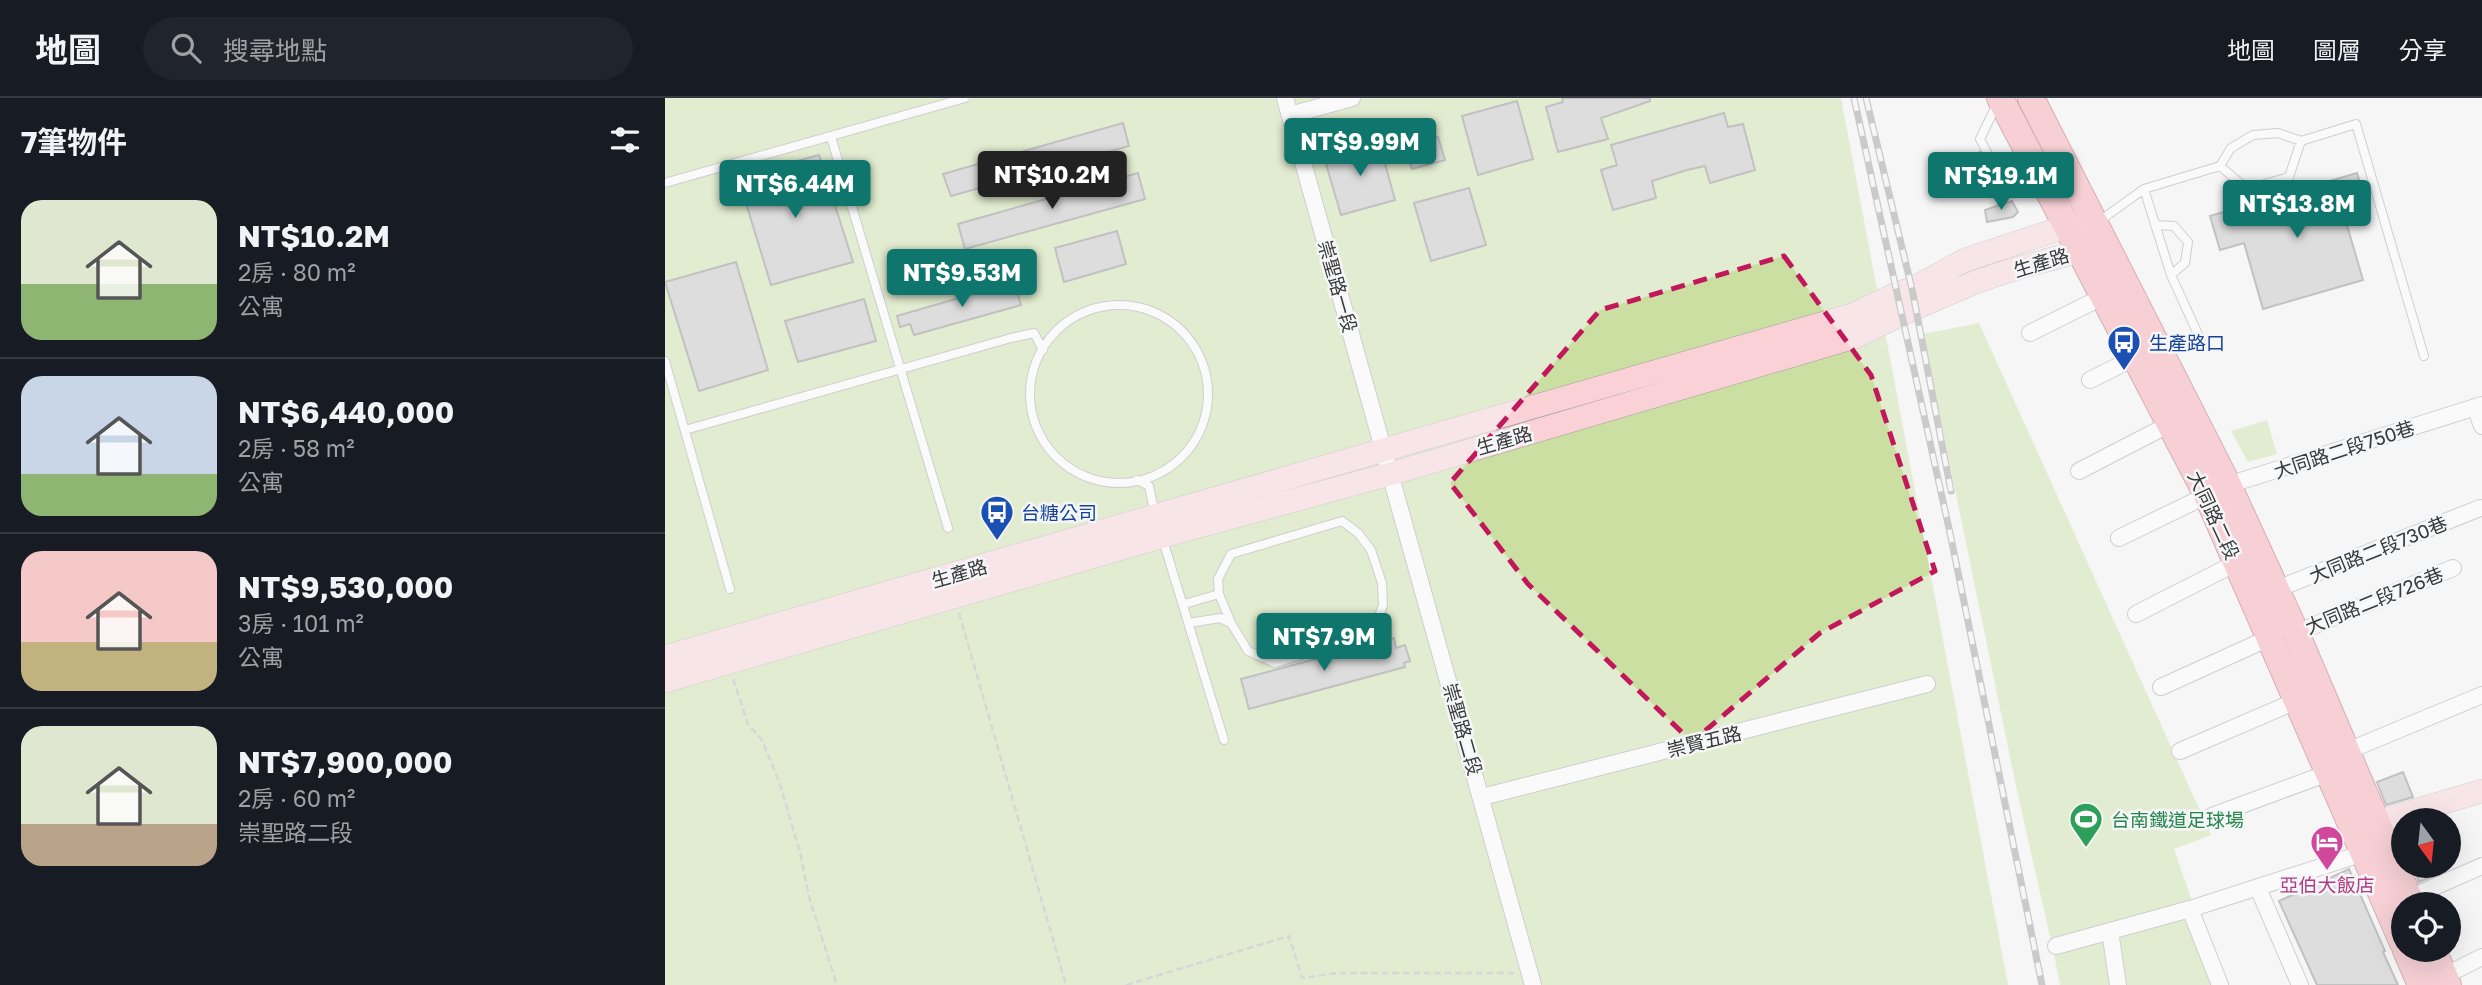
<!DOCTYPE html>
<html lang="zh-TW">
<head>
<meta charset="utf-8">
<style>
  :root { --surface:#171b24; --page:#20242c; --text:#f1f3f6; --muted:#9ea1a6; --line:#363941; --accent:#0f766e }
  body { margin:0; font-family:"Golos Text","Noto Sans TC",sans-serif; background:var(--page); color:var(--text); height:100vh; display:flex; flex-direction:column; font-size:26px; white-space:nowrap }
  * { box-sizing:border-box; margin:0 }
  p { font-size:23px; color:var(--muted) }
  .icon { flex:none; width:38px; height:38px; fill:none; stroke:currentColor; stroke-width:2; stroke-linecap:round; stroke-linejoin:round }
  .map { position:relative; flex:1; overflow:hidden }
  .sheet { display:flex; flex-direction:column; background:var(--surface); width:665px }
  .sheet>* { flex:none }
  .needle { width:46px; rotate:165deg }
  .buttons { position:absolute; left:1726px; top:710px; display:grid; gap:14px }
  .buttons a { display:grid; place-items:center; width:70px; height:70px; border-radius:50%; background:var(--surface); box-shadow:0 7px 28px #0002; font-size:35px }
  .price { position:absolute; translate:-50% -60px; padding:0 16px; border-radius:7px; background:var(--accent); color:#fff; font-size:23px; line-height:46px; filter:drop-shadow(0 2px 4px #0008) }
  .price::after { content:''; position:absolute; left:50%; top:42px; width:21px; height:16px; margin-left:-10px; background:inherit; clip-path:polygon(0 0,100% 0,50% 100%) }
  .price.active { background:#222; color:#fff }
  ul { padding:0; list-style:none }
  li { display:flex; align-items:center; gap:21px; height:175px; padding:0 21px }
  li+li { border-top:2px solid var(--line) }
  li span { display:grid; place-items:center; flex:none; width:196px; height:140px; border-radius:21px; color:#555 }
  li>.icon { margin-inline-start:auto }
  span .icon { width:84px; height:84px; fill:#fffc; stroke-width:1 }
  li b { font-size:30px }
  h2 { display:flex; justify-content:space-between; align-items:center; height:84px; padding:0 21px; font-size:30px }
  header { display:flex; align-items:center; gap:42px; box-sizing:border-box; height:98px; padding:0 35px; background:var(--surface); border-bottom:2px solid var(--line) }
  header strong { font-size:33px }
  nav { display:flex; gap:38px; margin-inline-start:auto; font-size:24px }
  .search { width:490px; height:63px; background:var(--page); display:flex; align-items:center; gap:18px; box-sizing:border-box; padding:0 24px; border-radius:38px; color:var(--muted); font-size:26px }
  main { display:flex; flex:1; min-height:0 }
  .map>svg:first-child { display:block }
  .green { fill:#cadfa1 }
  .building { fill:#bfbebf; stroke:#828182; stroke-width:2 }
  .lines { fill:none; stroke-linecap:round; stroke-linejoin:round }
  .lane-casing { stroke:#9e9f9f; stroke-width:10 }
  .street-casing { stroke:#9e9f9f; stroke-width:18 }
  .secondary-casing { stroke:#9e9f9f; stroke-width:24 }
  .primary-casing { stroke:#af5660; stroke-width:28 }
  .path { stroke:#b0b1b2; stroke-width:2.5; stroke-dasharray:7 3.5; stroke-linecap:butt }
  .lane { stroke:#fff; stroke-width:8 }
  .street { stroke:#fff; stroke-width:16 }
  .secondary { stroke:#fad1d6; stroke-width:23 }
  .primary { stroke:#f5a3ac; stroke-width:26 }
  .rail-casing { stroke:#949495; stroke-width:7 }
  .rail { stroke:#f5f6f7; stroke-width:4.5; stroke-dasharray:13; stroke-linecap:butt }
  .marked { fill:none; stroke:#c2185b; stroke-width:5; stroke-dasharray:14 9; stroke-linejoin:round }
  .labels { text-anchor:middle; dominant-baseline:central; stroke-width:5; stroke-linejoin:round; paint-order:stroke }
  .street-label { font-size:19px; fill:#39393a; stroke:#f5f6f7 }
  .transit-label { font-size:19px; fill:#164399; stroke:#f5f6f7; text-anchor:start }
  .leisure-label { font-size:19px; fill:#27864d; stroke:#f5f6f7; text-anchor:start }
  .hotel-label { font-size:19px; fill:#b23c85; stroke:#f5f6f7 }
</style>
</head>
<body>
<header>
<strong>地圖</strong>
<div class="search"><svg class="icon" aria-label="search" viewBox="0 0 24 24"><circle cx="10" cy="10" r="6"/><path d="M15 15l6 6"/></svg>搜尋地點</div>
<nav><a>地圖</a><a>圖層</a><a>分享</a></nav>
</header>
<main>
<section class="sheet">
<h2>7筆物件<svg class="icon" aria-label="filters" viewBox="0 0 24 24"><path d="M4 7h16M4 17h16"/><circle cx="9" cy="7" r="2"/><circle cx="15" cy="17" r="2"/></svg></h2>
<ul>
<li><span style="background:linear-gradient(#dfe7d0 60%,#8fb573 0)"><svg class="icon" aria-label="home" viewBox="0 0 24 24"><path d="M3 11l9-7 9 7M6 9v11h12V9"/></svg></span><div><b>NT$10.2M</b><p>2房 · 80 m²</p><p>公寓</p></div></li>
<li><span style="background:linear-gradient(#c9d6e8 70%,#8fb573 0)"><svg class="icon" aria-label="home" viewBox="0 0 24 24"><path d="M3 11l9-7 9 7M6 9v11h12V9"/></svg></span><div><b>NT$6,440,000</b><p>2房 · 58 m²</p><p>公寓</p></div></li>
<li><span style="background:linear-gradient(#f6c9c9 65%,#c2b280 0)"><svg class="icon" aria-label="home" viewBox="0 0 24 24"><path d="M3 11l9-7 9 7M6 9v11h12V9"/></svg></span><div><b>NT$9,530,000</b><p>3房 · 101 m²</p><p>公寓</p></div></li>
<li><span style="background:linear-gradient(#dfe7d0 70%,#b9a48a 0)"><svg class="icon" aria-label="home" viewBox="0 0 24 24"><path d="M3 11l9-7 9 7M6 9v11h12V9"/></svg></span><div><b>NT$7,900,000</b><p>2房 · 60 m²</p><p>崇聖路二段</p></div></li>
</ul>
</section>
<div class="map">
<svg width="1817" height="887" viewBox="0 0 1817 887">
  <rect width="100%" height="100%" fill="#f5f6f7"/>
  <path class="green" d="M0 0H1176L1343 887H0Z
    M1314 225 1546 737 1509 751 1527 803 1386 843 1351 688 1258 236Z
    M1602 322 1612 356 1583 364 1566 333Z
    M1523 817 1550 887H1395L1389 856Z"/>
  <path class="building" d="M897 0H985V3L936 20 943 41 893 54 881 9 898 4Z
    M852 3 868 61 813 77 797 18Z
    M1059 15 1063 29 1078 26 1090 72 1045 85 1040 68 1022 72 987 83 991 100 948 112 936 72 952 67 946 47Z
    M458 25 464 48 286 98 278 76Z
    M773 39 780 62 747 71 740 48Z
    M714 44 730 102 676 117 659 59Z
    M1315 54 1329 82 1303 95 1289 67Z
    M154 57 188 164 106 187 73 79Z
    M473 75 480 101 300 151 293 126Z
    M1692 75 1702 110 1679 117 1698 182 1598 211 1579 145 1555 152 1545 118Z
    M804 90 821 147 766 163 749 105Z
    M1347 103 1353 114 1348 119 1322 124 1320 112Z
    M452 133 461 166 399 184 390 150Z
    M71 164 103 272 34 293 0 184Z
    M349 184 356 207 249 237 245 226 235 229 232 218Z
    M199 201 211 243 133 264 120 223Z
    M729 540 731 550 740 547 745 563 739 565 740 569 584 611 576 581Z
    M1738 674 1748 699 1721 707 1712 684Z
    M1748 768H1774L1776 775 1754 784Z
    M1684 771 1720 853 1718 854 1733 887H1652L1614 803Z"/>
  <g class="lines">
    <defs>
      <path id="lane" d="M1332 6 1315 41 1338 85 1366 70
        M166 39 283 430
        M1555 68 1582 91 1624 79 1636 43
        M0 85 300 0
        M1479 91 1506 177 1537 245
        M1433 124 1479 91 1555 68 1566 50 1588 37 1613 35 1636 43 1691 26 1759 258
        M1490 127 1509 128 1523 144 1520 165 1506 177
        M365 296a89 89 0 1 1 178 0a89 89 0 1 1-178 0Z
        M0 263 65 491
        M20 332 346 240 369 235 378 252
        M472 382 484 388 490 417
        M497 439 559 642
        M554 496 566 525
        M519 506 554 496 553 481 566 456 677 423 693 435 706 452 717 485 718 507 710 529 696 539 610 565 583 553 566 525 555 520 524 525"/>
      <path id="street" d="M620 0 868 887
        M625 17 687 0
        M1365 235 1439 198
        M1425 282 1471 259
        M1810 309 1817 328
        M1414 373 1505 326
        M1454 440 1563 387 1817 307
        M1612 491 1815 410
        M1471 516 1571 465
        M1631 535 1788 470
        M1496 589 1604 540
        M1515 653 1631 603
        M1680 654 1817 597
        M817 699 1262 586
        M1547 718 1663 675
        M1593 790 1635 887
        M1744 800 1817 768
        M1525 811 1555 887
        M1445 833 1453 887
        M1391 848 1525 811 1699 755
        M1779 878 1817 859"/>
      <path id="secondary" d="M0 559 1187 217 1233 195 1247 191 1300 162 1400 129 1419 127
        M0 583 509 435 725 376 1190 239C1227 220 1266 203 1304 187 1339 172 1378 164 1414 153L1423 136
        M1705 739 1712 724 1817 693"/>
      <path id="primary" d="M1335 0 1542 397 1738 845
        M1366 0 1563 387 1631 535 1747 807
        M1741 852 1756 887
        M1768 852 1783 887"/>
    </defs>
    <use href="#lane" class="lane-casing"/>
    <use href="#street" class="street-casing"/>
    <use href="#secondary" class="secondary-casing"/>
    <use href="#primary" class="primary-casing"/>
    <path class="path" d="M294 515 401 887
      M68 581 83 626 97 642 114 683 135 754 144 799 172 887
      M461 887 624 838 637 880 672 875H849"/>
    <use href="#lane" class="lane"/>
    <use href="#street" class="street"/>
    <use href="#secondary" class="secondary"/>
    <use href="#primary" class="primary"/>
    <defs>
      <path id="rail" d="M1189 0 1285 435 1377 887
        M1201 0 1247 191 1286 393"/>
    </defs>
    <use href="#rail" class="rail-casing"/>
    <use href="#rail" class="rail"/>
  </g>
  <path d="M0 0H1817V887H0ZM1119 158 1206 277 1270 473 1155 535 1027 644 863 486 785 385 935 212Z" fill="#f5f6f7" fill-opacity=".55" fill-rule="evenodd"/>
  <path class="marked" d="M1119 158 1206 277 1270 473 1155 535 1027 644 863 486 785 385 935 212Z"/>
  <defs>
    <symbol id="bus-pin" viewBox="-11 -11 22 30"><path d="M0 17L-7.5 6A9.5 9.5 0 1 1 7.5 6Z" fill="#1a4fb4" stroke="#f5f6f7"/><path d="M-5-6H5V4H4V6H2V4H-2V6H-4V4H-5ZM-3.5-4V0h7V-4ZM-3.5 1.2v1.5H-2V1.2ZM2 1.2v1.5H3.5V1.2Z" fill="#fff"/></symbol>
    <symbol id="stadium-pin" viewBox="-11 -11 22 30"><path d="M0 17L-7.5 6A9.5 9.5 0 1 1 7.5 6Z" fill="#2e9e5b" stroke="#f5f6f7"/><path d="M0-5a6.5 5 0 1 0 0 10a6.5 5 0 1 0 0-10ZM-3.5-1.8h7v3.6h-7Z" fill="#fff"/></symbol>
    <symbol id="hotel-pin" viewBox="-11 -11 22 30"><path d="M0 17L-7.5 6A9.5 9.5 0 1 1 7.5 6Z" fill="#d1479c" stroke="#f5f6f7"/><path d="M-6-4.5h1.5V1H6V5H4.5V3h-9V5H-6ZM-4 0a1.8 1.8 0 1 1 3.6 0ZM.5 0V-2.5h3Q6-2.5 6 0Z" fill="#fff"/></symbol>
  </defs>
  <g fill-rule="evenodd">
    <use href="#bus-pin" x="1440" y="225" width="38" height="52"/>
    <use href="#bus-pin" x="313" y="395" width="38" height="52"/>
    <use href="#stadium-pin" x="1402" y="702" width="38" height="52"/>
    <use href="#hotel-pin" x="1643" y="725" width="38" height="52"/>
  </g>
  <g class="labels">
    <g class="street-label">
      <text transform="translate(1376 164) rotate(-17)">生產路</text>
      <text transform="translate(673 188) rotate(74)">崇聖路一段</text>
      <text transform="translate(839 342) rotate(-16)">生產路</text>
      <text transform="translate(1679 351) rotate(-18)">大同路二段750巷</text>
      <text transform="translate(1549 417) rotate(65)">大同路二段</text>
      <text transform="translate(1713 451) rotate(-22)">大同路二段730巷</text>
      <text transform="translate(294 475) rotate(-16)">生產路</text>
      <text transform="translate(1709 502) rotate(-22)">大同路二段726巷</text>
      <text transform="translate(798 631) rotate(74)">崇聖路二段</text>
      <text transform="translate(1039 643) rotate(-14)">崇賢五路</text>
    </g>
    <g class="transit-label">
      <text x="1484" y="244">生產路口</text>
      <text x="356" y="414">台糖公司</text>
    </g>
    <g class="leisure-label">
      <text x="1446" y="721">台南鐵道足球場</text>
    </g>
    <g class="hotel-label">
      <text x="1662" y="786">亞伯大飯店</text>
    </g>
  </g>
</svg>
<div class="buttons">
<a><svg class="needle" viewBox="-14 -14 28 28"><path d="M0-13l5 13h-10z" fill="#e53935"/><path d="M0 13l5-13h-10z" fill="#9ea1a6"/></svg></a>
<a><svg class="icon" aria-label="locate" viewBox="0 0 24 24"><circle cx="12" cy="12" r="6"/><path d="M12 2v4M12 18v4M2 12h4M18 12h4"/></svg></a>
</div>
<b class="price" style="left:695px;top:80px">NT$9.99M</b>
<b class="price active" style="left:387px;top:113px">NT$10.2M</b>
<b class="price" style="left:1336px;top:114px">NT$19.1M</b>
<b class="price" style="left:130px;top:122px">NT$6.44M</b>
<b class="price" style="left:1632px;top:142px">NT$13.8M</b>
<b class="price" style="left:297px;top:211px">NT$9.53M</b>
<b class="price" style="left:659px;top:575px">NT$7.9M</b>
</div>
</main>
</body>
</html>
